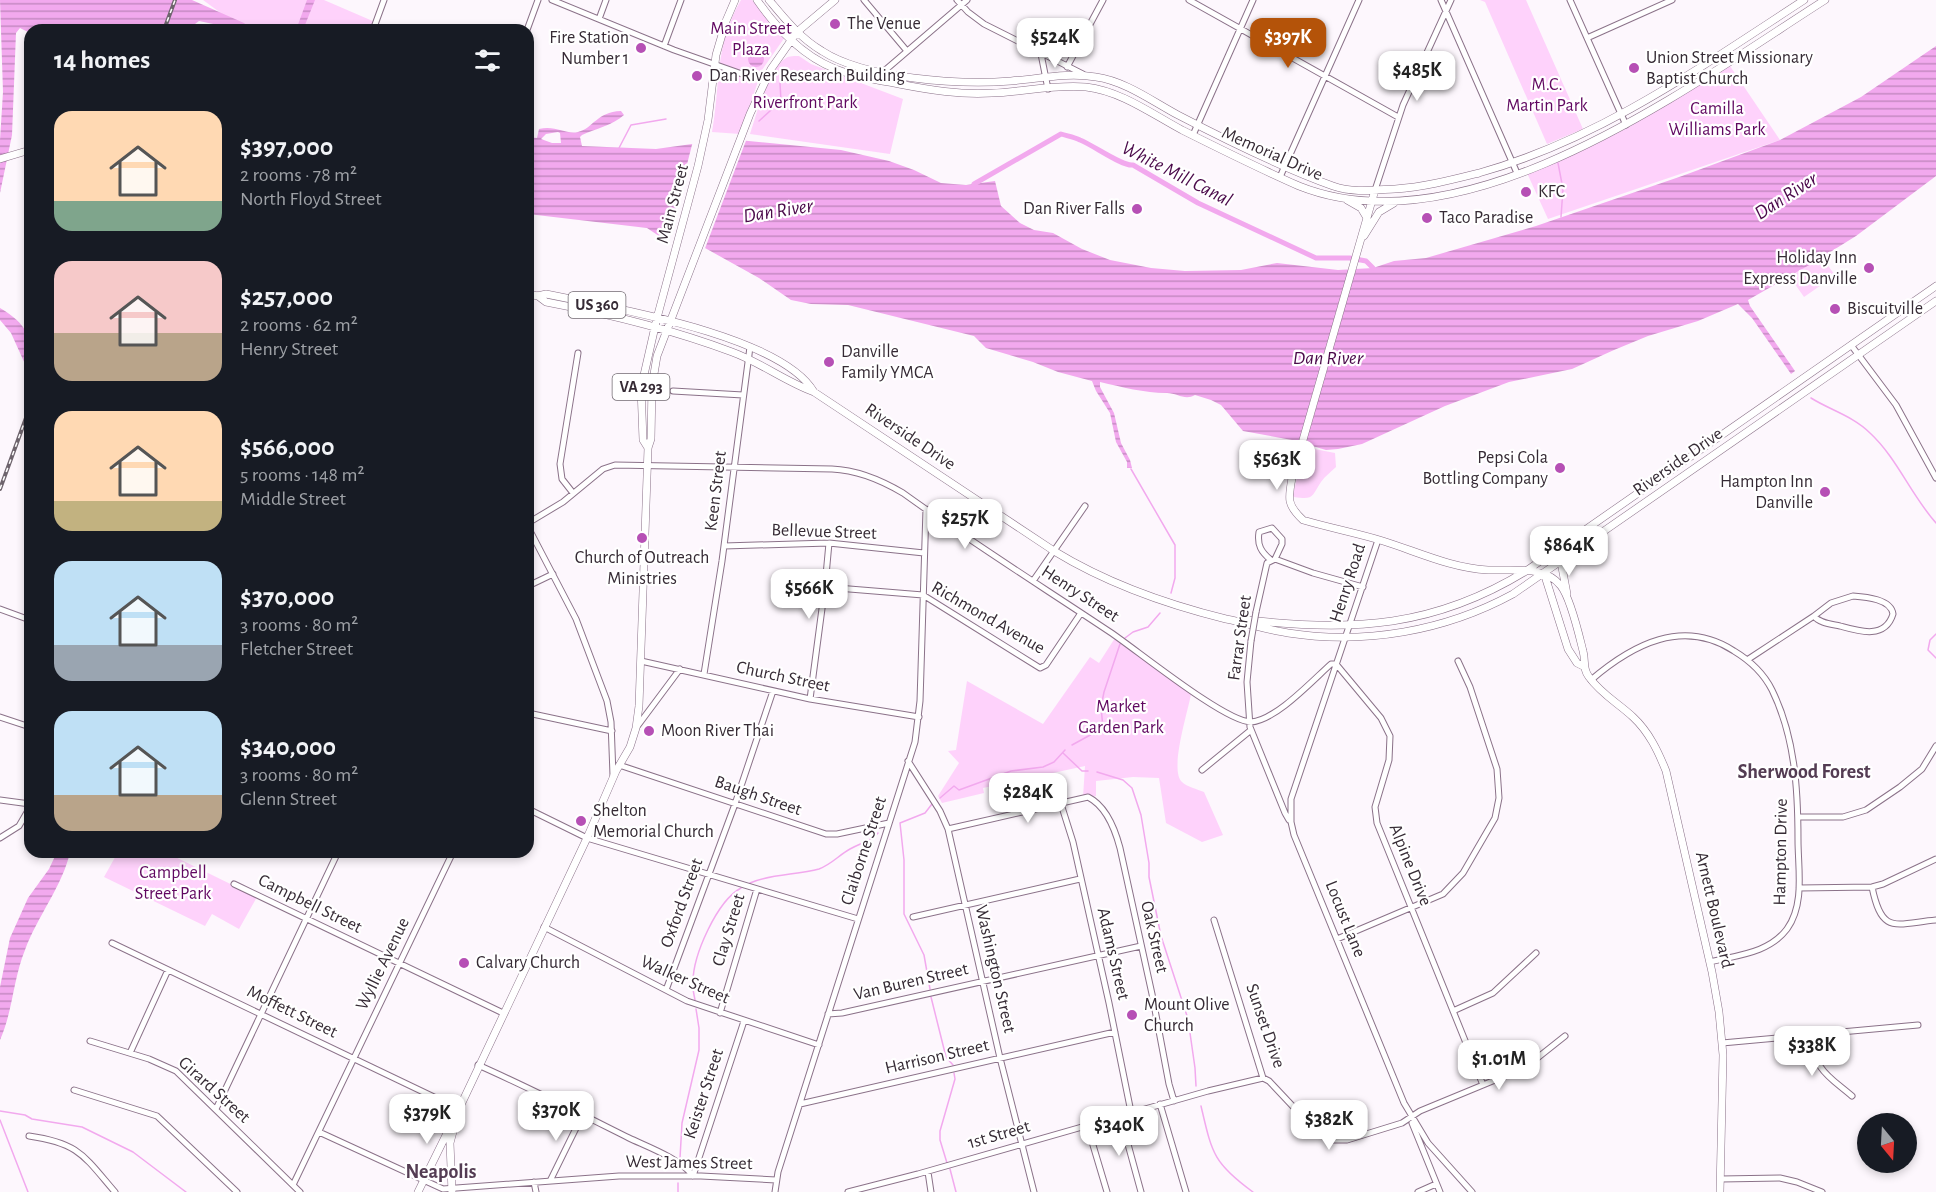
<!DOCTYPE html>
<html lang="en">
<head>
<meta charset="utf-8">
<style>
  :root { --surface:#171b24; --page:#20242c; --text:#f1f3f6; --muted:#9ea1a6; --accent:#b45309 }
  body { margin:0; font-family:"Alegreya Sans",sans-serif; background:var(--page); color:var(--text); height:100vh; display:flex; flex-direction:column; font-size:22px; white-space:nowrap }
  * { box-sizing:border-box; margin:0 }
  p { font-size:20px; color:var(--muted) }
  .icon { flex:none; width:33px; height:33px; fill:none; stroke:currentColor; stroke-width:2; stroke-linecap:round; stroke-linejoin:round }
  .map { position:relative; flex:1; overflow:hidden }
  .details { position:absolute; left:24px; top:24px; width:510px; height:834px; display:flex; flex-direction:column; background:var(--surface); border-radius:18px; box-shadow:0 3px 9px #0003 }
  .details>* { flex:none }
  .needle { width:39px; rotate:162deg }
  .buttons { position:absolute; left:1857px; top:1113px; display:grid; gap:12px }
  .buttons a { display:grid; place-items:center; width:60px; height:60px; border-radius:50%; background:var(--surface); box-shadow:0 3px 9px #0003; font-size:30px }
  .price { position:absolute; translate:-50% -51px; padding:0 14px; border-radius:12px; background:#fff; color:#222; font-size:20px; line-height:39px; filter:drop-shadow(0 2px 3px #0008) }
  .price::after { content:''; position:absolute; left:50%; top:36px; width:18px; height:14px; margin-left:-9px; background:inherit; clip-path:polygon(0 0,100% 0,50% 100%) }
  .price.selected { background:var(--accent); color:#fff }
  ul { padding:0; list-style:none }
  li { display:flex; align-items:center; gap:18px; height:150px; padding:0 30px }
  li span { display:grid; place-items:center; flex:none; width:168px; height:120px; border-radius:18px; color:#555 }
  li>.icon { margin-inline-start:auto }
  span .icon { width:72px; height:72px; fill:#fffc; stroke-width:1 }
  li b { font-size:26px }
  h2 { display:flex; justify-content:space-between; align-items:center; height:72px; padding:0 30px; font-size:26px }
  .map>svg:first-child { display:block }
  .park { fill:#fed2fb }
  .water { fill:url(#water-rules); fill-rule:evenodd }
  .pier { fill:#fdf7fd }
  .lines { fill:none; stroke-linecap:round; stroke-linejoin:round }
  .stream { stroke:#f2a9ee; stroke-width:1.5 }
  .canal { stroke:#f2a9ee; stroke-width:5 }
  .minor-casing { stroke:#8b7289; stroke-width:7 }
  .major-casing { stroke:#8b7289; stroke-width:8 }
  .minor { stroke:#fff; stroke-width:5 }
  .major { stroke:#fff; stroke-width:7 }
  .rail-casing { stroke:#6e646d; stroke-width:4 }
  .rail { stroke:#fff; stroke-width:1.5; stroke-dasharray:4.5; stroke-linecap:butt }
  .minor-bridge-casing { stroke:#8b7289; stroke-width:7; stroke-linecap:butt }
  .minor-bridge { stroke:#fff; stroke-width:5 }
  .poi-dot { fill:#b650b5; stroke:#fff; stroke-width:2 }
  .labels { text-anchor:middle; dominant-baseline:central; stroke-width:4.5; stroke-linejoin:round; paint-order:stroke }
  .shield { fill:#fff; stroke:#726b72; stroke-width:1.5 }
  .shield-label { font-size:16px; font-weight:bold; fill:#362b35 }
  .poi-label { font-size:18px; fill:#362b35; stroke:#fff; text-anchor:start }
  .park-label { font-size:18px; fill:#610861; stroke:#fff }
  .street-label { font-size:18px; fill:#362b35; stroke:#fff }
  .water-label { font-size:20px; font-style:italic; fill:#4a094a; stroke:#fff }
  .neighbourhood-label { font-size:20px; font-weight:bold; fill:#543d53; stroke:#fff }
</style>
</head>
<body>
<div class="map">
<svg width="1936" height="1192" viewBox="0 0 1936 1192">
  <defs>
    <pattern id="water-rules" width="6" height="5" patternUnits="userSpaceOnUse" patternTransform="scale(1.5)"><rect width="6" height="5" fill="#f2a9ee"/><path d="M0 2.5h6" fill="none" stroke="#c58ac2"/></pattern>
  </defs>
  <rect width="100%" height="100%" fill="#fdf7fd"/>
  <path class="park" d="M203 0H324L375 22 371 30H244Z
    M741 0H752L785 37 762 70 740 134 712 132C721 83 714 46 741 0Z
    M1480 0H1526L1583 129 1547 144 1485 2Z
    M799 56 811 64 903 99 890 154 750 134C756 116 769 67 786 58 789 56 795 56 799 56Z
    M1730 66 1780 140 1548 219 1527 173 1594 145 1629 127Z
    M1821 256 1840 282 1835 285 1830 279 1804 297 1790 277Z
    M1304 447 1335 453 1336 467C1331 472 1325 476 1321 482 1311 497 1314 500 1294 497L1293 495Z
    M1115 638 1191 694C1188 712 1169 770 1182 782 1187 787 1197 789 1204 792L1223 835 1202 842 1166 823 1159 778 1133 777 1096 781V796L1083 797 1085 766 983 788 984 793 942 803 938 796 959 763 948 751 956 750 967 681 1043 724 1090 657 1099 663Z
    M118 852H165L257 897 239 929 212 914 205 926 104 877Z"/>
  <path class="water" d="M0 0H192L244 23 252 30H228L218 25 199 21 195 24 199 30H30V33L20 28 16 33 12 135 0 193V140L3 92Z
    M307 0H315L303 30H296Z
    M1936 46V176L1856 236 1811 264 1748 300 1750 306 1795 371 1791 374 1752 318 1738 304 1698 321 1648 336 1614 350 1572 369 1509 382 1445 406 1362 444 1338 449 1326 450 1292 440 1243 431 1221 405 1211 400 1195 395C1185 401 1177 393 1167 393 1144 393 1122 387 1100 382V387L1114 413 1121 443 1130 460 1132 468H1127V462L1116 442 1110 413 1096 391 1092 381 1058 372 1033 362 986 348 974 336 848 305 811 304 791 300 759 278 705 248 684 245 659 236 647 228 528 214V137L537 138 539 129C556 125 566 135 578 132 594 128 596 112 621 111L624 115C613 125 595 129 582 135L580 137 582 146 656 149 728 139 841 150 889 161 914 170 941 183 966 185 995 181 1001 206 1020 223 1034 230 1053 233 1082 249 1110 260 1151 268 1185 271 1241 270 1277 263 1338 270 1373 268 1394 261 1426 258 1536 226 1682 176 1780 140 1861 97ZM558 132 560 133 561 143H552L541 139 546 134Z
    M748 59a8 8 0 1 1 16 0a8 8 0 1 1-16 0Z
    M0 308C33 328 30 339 30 375L11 333 0 320Z
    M57 852H70C63 885 37 917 25 950 13 979 13 1011 0 1040V987L10 938 28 898 49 869Z"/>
  <path class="pier" d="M727 136 747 138 704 251 683 248 667 242 693 141Z"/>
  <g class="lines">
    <path class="stream" d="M759 121 781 101 780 83
      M619 148 631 125 666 119
      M1558 163 1563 189 1561 217
      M1811 398C1830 410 1853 416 1870 433 1897 458 1911 495 1936 523
      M1131 469 1175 545V578L1171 593
      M1936 634 1930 640 1928 650 1936 658
      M1125 638 1133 632 1148 627 1160 613
      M1072 745 1103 728 1101 707 1104 692 1120 644
      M1063 753 1082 771H1088
      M1097 772 1123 780 1132 788 1141 815 1149 863V877L1161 936 1188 1019 1195 1068 1196 1086
      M940 798 954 786 959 790 1011 771 1043 767 1054 762 1065 750
      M750 883C770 874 797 875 819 869 832 864 839 855 850 849 861 843 871 841 878 833
      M930 989 924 955 904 914V860L900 823 925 813 932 804
      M931 997 946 1057 953 1065
      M695 1000C694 994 692 988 693 982 693 955 717 901 741 888
      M1201 1106C1212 1153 1213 1163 1253 1192
      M0 1111 25 1115 32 1119 82 1127 133 1152 186 1192
      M0 1120 28 1192
      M680 1158 682 1123 699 1050V1028L696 1009
      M947 1163 940 1140V1131L955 1079 954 1073
      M950 1169 956 1192
      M678 1183V1192"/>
    <path class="canal" d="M974 184 1061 134C1067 136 1074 137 1080 140 1093 145 1123 167 1133 165L1198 203 1316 258H1350L1366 261 1373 268"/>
    <defs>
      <path id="minor" d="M552 0 674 50 742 74
        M864 0 907 51
        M957 0 968 12 984 24 1083 74
        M1189 0 1398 117
        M1441 0 1517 173
        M1570 0 1626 125
        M599 19 606 0
        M373 30 384 0
        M527 30 538 0
        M1587 38 1672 0
        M664 46 681 0
        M1041 54 1048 89
        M1067 67 1103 0
        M881 80 883 72 967 0
        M1193 135 1253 0
        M1280 177 1359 0
        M1375 190 1403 105 1451 0
        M1851 345 1896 405 1936 478
        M673 391 743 395
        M573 493 562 479 560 464 578 353
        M528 523 563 502 603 469 615 465 832 469C858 470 881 480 903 493 971 542 1041 586 1110 632 1137 650 1225 722 1251 722 1275 721 1313 680 1331 664H1336L1381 718 1390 736 1389 760 1375 807 1377 823 1483 1085
        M528 527 576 619 607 701 611 722 613 775
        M1378 540 1291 799V822L1294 835 1404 1103 1428 1143 1472 1192
        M724 546 829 543 924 553
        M1275 559 1313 573 1363 587
        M1033 581 1085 506
        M528 586 553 574
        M825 587 923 595 1040 668 1046 665 1081 613
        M1853 596C1866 597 1891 599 1893 614 1885 640 1858 631 1840 626 1831 624 1819 623 1814 616L1831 603Z
        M0 609 30 620
        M1256 612 1267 563 1275 559 1282 544V539L1272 528 1259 532C1257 545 1261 552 1271 560
        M1251 641 1247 682 1250 727 1285 813 1289 820
        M1747 660 1814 616
        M641 661 810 699 919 717
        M704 674 722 561 750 347
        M1591 680C1633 644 1683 618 1734 651 1749 660 1764 674 1772 690 1795 737 1798 789 1798 840 1798 869 1805 904 1787 929 1769 953 1738 955 1710 962
        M810 699 825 586 829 543
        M528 713 612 731
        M0 717 30 727
        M636 728 680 669
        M908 761 940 811 948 829 1000 1058 1034 1192
        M619 765 826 834H837L889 823
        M1202 770 1251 730
        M0 800 30 804
        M1061 804 1073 842 1109 1003 1131 1112
        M528 809 587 838 858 919
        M1798 817H1843L1866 810 1900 787 1922 769 1936 746
        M948 829 1088 797C1106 806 1115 829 1120 848L1152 994 1169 1084 1174 1101
        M0 838 19 826 30 807
        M234 884 503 1013
        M1872 887C1882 935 1894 924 1936 920
        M1799 888 1872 887 1883 884 1936 859
        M913 917 1080 879
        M1214 920 1263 1078 1269 1081 1317 1132 1333 1140H1347L1402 1123 1420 1111 1512 1073 1536 1059 1565 1036
        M544 927 687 1001 819 1045
        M1337 939 1443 894 1463 873 1495 818 1499 798 1497 769 1470 687 1458 661
        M112 943 459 1109
        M666 990 735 804 773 691
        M1453 1011 1493 993 1536 953
        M720 1013 757 889
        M828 1014 842 1013 1141 946
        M1812 1035C1815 1071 1826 1074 1852 1096
        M90 1041 149 1059 176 1071 300 1192
        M1722 1043 1918 1025
        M130 1053 168 970
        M478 1065C530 1088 579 1113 629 1138 648 1147 681 1159 693 1176L744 1021
        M74 1090 157 1116 237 1192
        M800 1104 1115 1032
        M1160 1104 1186 1192
        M216 1109 338 852
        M1120 1115 1141 1192
        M1412 1123 1440 1192
        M1087 1125 1107 1192
        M319 1132 443 1189 619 1176H701L776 1180
        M29 1136C79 1143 84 1156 115 1192
        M928 1172 931 1192
        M1721 1179 1780 1178 1797 1182 1822 1192
        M550 1181 583 1114
        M534 1182 536 1192
        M293 1185 453 852
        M775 1192 778 1172 915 742 920 701 926 509
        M848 1192 918 1174 1208 1091 1263 1078
        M1418 1192 1436 1184"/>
      <path id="major" d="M757 0C779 32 809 62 847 73 863 78 881 81 899 84 930 90 960 95 992 93 1023 92 1055 84 1086 87 1121 91 1152 114 1182 130 1220 149 1260 169 1299 186 1467 253 1690 86 1825 0
        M769 0C785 19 800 38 822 51 865 79 960 85 1011 81 1039 79 1067 72 1096 77 1125 81 1152 101 1178 115 1228 141 1280 167 1333 186 1353 193 1374 190 1395 189 1424 187 1451 180 1479 173 1598 140 1701 67 1804 0
        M0 159 30 150
        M1375 190 1292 478C1288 499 1287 505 1303 520 1330 528 1357 533 1383 541 1418 552 1451 568 1488 570 1512 571 1545 565 1561 586 1571 599 1579 635 1583 651 1586 661 1582 668 1589 677 1601 694 1618 703 1633 717 1649 732 1658 751 1666 771L1712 972 1719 1012 1723 1055 1720 1192
        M1347 200 1361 208 1367 218
        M1364 236 1379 212 1394 203
        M528 294 538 296 546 294C609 307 781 335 814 392
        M538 296 546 302C609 314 671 329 732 352 760 362 786 382 814 392L1054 551C1108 584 1165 604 1226 619 1247 623 1268 630 1288 633 1365 645 1445 631 1513 594L1936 301
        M648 448 643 440 641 388 657 318 698 166 708 120 716 55 726 21 735 0
        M1561 562 1567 594
        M1544 573 1568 649 1577 663 1583 666
        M1249 620C1353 632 1435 627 1526 571L1936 286
        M418 1192 451 1125
        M452 1192 450 1143 459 1109 587 838 616 771 630 747 636 728 639 706 648 448 651 439 652 386 657 356 750 114 771 69 797 32 835 0"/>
    </defs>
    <use href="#minor" class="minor-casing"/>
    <use href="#major" class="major-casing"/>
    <use href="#minor" class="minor"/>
    <use href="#major" class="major"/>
    <defs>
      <path id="rail" d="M164 30 175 0
        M0 489 30 407"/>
    </defs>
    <use href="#rail" class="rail-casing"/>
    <use href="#rail" class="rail"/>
    <defs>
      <path id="minor-bridge" d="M1251 641 1256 612"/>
    </defs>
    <use href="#minor-bridge" class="minor-bridge-casing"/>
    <use href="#minor-bridge" class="minor-bridge"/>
  </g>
  <g class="poi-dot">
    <circle cx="835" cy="24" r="6"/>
    <circle cx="641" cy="48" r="6"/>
    <circle cx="1634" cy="68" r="6"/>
    <circle cx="697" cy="76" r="6"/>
    <circle cx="1526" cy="192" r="6"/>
    <circle cx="1137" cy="209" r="6"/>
    <circle cx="1427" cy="218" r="6"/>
    <circle cx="1869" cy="268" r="6"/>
    <circle cx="1835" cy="309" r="6"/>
    <circle cx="829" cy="362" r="6"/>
    <circle cx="1560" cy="468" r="6"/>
    <circle cx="1825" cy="492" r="6"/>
    <circle cx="642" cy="538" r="6"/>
    <circle cx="649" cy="731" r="6"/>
    <circle cx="581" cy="821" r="6"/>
    <circle cx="464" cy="963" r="6"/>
    <circle cx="1132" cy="1015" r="6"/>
  </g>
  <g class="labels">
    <g class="shield">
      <rect x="568.5" y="292" width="57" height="26" rx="4.5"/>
      <rect x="612.5" y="374" width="57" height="26" rx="4.5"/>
    </g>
    <g class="shield-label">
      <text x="597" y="305">US 360</text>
      <text x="641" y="387">VA 293</text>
    </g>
    <g class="poi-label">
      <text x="847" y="24">The Venue</text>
      <text x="629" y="38" text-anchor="end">Fire Station<tspan x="629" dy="21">Number 1</tspan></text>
      <text x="1646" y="58">Union Street Missionary<tspan x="1646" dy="21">Baptist Church</tspan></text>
      <text x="709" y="76">Dan River Research Building</text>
      <text x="1538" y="192">KFC</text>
      <text x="1125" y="209" text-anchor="end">Dan River Falls</text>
      <text x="1439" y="218">Taco Paradise</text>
      <text x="1857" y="258" text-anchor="end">Holiday Inn<tspan x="1857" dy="21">Express Danville</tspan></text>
      <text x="1847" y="309">Biscuitville</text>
      <text x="841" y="352">Danville<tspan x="841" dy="21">Family YMCA</tspan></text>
      <text x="1548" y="458" text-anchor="end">Pepsi Cola<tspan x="1548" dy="21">Bottling Company</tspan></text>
      <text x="1813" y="482" text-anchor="end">Hampton Inn<tspan x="1813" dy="21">Danville</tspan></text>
      <text x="642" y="558" text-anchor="middle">Church of Outreach<tspan x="642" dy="21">Ministries</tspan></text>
      <text x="661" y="731">Moon River Thai</text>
      <text x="593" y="811">Shelton<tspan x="593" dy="21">Memorial Church</tspan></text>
      <text x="476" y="963">Calvary Church</text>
      <text x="1144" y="1005">Mount Olive<tspan x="1144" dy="21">Church</tspan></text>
    </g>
    <g class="park-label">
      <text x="751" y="29">Main Street<tspan x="751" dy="21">Plaza</tspan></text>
      <text x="1547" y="85">M.C.<tspan x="1547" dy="21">Martin Park</tspan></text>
      <text x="805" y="103">Riverfront Park</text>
      <text x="1717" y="109">Camilla<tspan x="1717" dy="21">Williams Park</tspan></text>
      <text x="1121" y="707">Market<tspan x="1121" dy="21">Garden Park</tspan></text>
      <text x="173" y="873">Campbell<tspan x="173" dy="21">Street Park</tspan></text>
    </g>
    <g class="street-label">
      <text transform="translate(1272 154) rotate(24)">Memorial Drive</text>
      <text transform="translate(673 204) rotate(-75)">Main Street</text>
      <text transform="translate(910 437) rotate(34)">Riverside Drive</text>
      <text transform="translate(1678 462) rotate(-35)">Riverside Drive</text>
      <text transform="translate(716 491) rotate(-83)">Keen Street</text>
      <text transform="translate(824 532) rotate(2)">Bellevue Street</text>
      <text transform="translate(1348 583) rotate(-72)">Henry Road</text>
      <text transform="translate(1080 594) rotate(33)">Henry Street</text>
      <text transform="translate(988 618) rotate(30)">Richmond Avenue</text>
      <text transform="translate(1240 638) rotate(-82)">Farrar Street</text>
      <text transform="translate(783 677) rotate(12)">Church Street</text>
      <text transform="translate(758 796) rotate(19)">Baugh Street</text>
      <text transform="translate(864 851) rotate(-72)">Claiborne Street</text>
      <text transform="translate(1781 852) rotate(-89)">Hampton Drive</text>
      <text transform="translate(1410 865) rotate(68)">Alpine Drive</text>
      <text transform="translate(682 903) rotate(-70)">Oxford Street</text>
      <text transform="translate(310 904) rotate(26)">Campbell Street</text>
      <text transform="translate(1714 910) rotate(77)">Arnett Boulevard</text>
      <text transform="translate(1345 919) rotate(68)">Locust Lane</text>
      <text transform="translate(729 930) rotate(-73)">Clay Street</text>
      <text transform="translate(1154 937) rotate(77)">Oak Street</text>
      <text transform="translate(1113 954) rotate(77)">Adams Street</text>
      <text transform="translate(383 964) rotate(-64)">Wyllie Avenue</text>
      <text transform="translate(995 969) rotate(77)">Washington Street</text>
      <text transform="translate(685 980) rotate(24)">Walker Street</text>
      <text transform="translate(911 982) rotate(-13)">Van Buren Street</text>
      <text transform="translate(292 1012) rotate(26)">Moffett Street</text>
      <text transform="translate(1265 1026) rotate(71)">Sunset Drive</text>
      <text transform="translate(937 1057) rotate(-13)">Harrison Street</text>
      <text transform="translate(214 1090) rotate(42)">Girard Street</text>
      <text transform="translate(704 1094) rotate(-72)">Keister Street</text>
      <text transform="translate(999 1135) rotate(-16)">1st Street</text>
      <text transform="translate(689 1163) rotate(1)">West James Street</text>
    </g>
    <g class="water-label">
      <text transform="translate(1177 174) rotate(27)">White Mill Canal</text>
      <text transform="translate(1786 196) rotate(-33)">Dan River</text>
      <text transform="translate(778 211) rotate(-9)">Dan River</text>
      <text x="1328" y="358">Dan River</text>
    </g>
    <g class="neighbourhood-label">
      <text x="1804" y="772">Sherwood Forest</text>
      <text x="441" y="1172">Neapolis</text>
    </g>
  </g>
</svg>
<div class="buttons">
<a><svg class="needle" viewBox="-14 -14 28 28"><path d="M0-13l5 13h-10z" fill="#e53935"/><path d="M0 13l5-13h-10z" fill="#9ea1a6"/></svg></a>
</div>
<b class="price" style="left:1055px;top:69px">$524K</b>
<b class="price selected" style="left:1288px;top:69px">$397K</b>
<b class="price" style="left:1417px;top:102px">$485K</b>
<b class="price" style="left:1277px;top:491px">$563K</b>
<b class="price" style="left:965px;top:550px">$257K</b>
<b class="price" style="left:1569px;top:577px">$864K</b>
<b class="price" style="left:809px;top:620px">$566K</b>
<b class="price" style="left:1028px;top:824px">$284K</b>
<b class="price" style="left:1812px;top:1077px">$338K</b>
<b class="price" style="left:1499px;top:1091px">$1.01M</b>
<b class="price" style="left:556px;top:1142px">$370K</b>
<b class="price" style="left:427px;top:1145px">$379K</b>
<b class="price" style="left:1329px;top:1151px">$382K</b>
<b class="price" style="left:1119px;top:1157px">$340K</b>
<section class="details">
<h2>14 homes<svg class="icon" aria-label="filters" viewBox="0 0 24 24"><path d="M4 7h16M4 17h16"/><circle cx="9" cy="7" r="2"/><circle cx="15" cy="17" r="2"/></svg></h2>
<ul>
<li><span style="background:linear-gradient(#ffd9b3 75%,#7fa58c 0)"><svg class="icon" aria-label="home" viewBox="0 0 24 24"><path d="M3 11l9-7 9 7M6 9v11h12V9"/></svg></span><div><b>$397,000</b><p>2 rooms · 78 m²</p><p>North Floyd Street</p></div></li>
<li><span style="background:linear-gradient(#f6c9c9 60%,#b9a48a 0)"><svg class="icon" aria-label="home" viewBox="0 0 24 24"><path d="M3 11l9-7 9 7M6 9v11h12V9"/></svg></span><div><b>$257,000</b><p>2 rooms · 62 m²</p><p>Henry Street</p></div></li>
<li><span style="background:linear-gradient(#ffd9b3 75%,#c2b280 0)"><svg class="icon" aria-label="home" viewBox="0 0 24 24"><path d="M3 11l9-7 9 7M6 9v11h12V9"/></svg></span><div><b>$566,000</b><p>5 rooms · 148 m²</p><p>Middle Street</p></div></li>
<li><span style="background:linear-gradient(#bfe0f5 70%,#9aa5b1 0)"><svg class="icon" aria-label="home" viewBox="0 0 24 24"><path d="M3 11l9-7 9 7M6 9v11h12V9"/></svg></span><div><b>$370,000</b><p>3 rooms · 80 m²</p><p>Fletcher Street</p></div></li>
<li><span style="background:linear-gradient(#bfe0f5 70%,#b9a48a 0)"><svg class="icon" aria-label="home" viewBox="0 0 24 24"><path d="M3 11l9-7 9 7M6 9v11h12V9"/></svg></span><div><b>$340,000</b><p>3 rooms · 80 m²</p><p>Glenn Street</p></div></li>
</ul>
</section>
</div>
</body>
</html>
